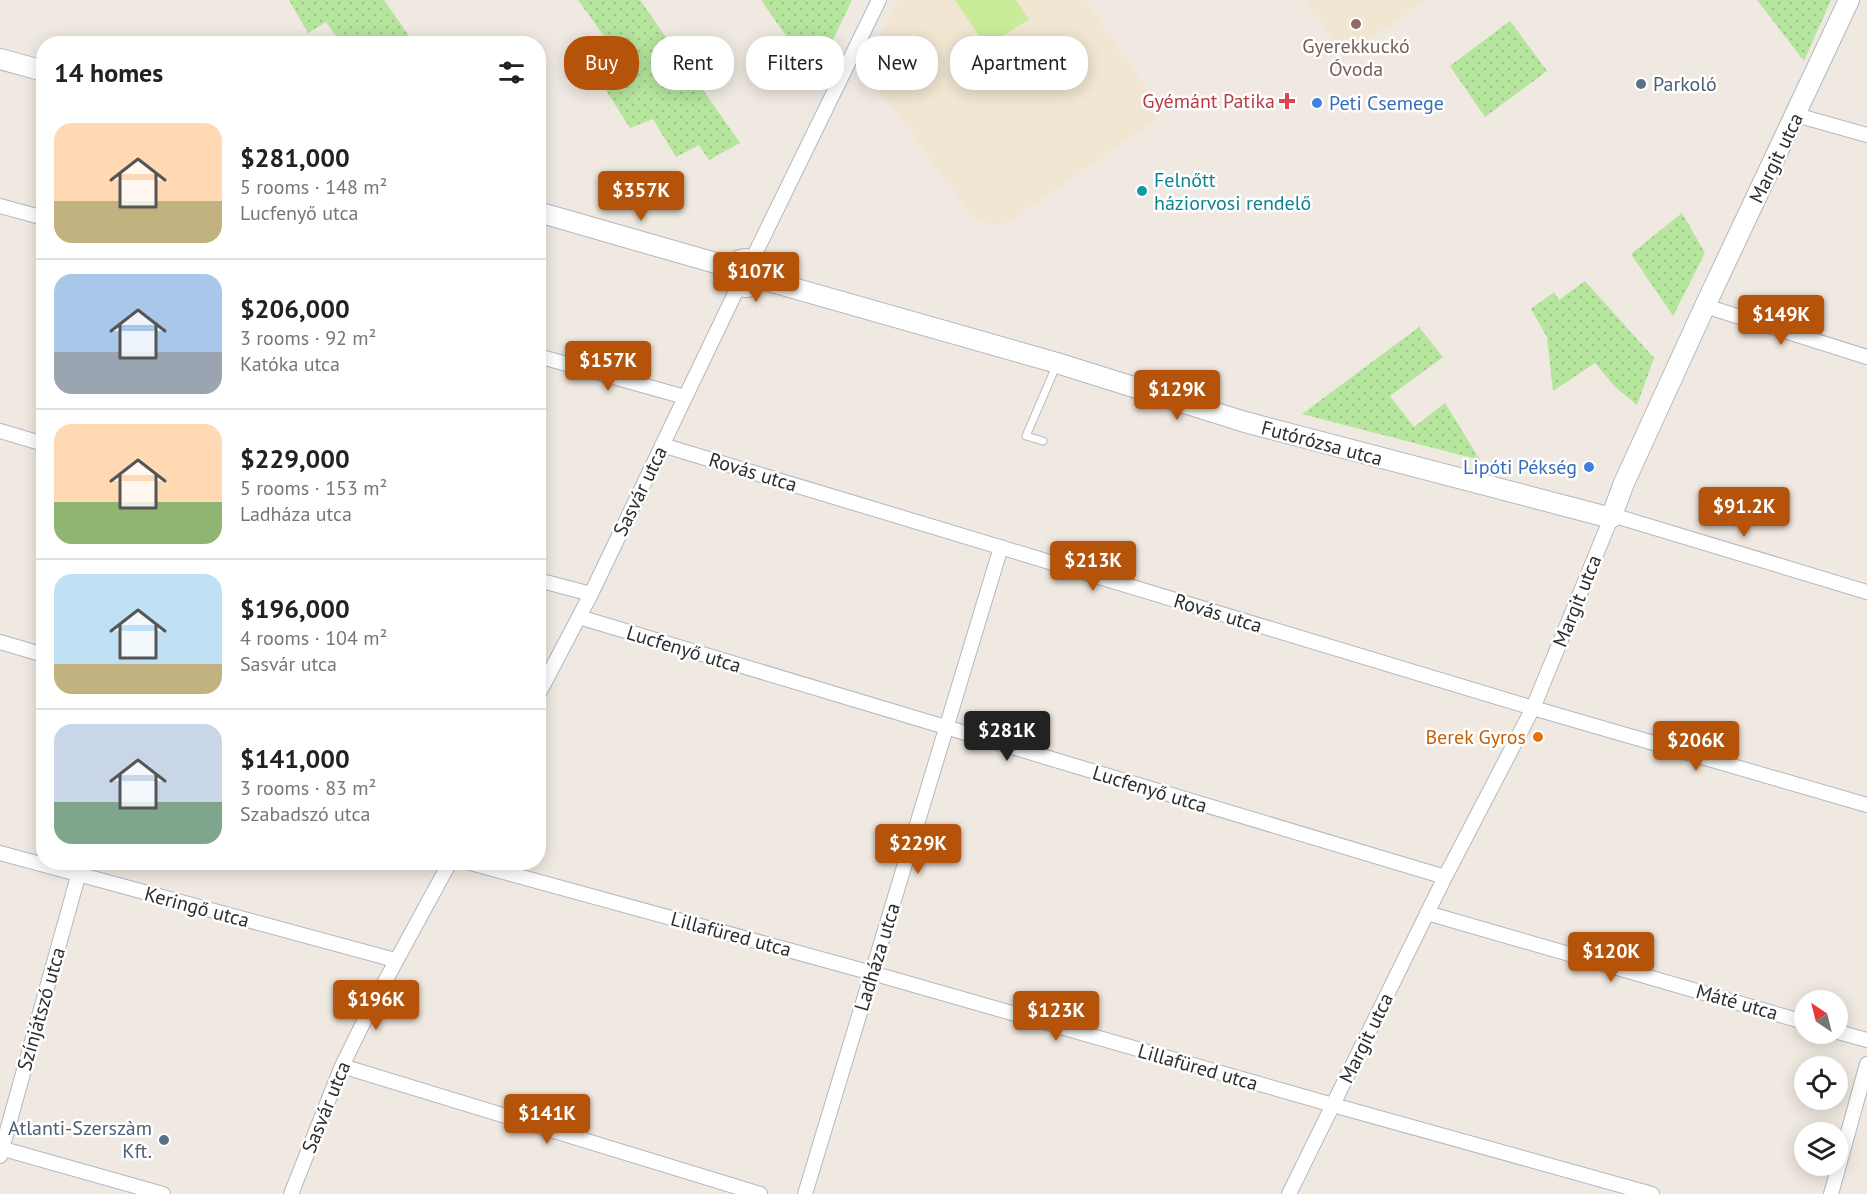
<!DOCTYPE html>
<html lang="en">
<head>
<meta charset="utf-8">
<style>
  :root { --surface:#fff; --page:#f2f2f2; --text:#222; --muted:#767676; --line:#e0e0e0; --accent:#b45309 }
  body { margin:0; font-family:"PT Sans",sans-serif; background:var(--page); color:var(--text); height:100vh; display:flex; flex-direction:column; font-size:22px; white-space:nowrap }
  * { box-sizing:border-box; margin:0 }
  p { font-size:20px; color:var(--muted) }
  .icon { flex:none; width:33px; height:33px; fill:none; stroke:currentColor; stroke-width:2; stroke-linecap:round; stroke-linejoin:round }
  .map { position:relative; flex:1; overflow:hidden }
  .side { position:absolute; left:36px; top:36px; width:510px; height:834px; display:flex; flex-direction:column; background:var(--surface); border-radius:24px; box-shadow:0 3px 15px #0003 }
  .side>* { flex:none }
  .banner { position:absolute; left:564px; top:36px; width:570px; height:54px; display:flex; gap:12px }
  .needle { width:39px; rotate:325deg }
  .fabs { position:absolute; left:1794px; top:990px; display:grid; gap:12px }
  .fabs a { display:grid; place-items:center; width:54px; height:54px; border-radius:50%; background:var(--surface); box-shadow:0 3px 15px #0003; font-size:30px }
  .price { position:absolute; translate:-50% -51px; padding:0 14px; border-radius:6px; background:var(--accent); color:#fff; font-size:20px; line-height:39px; filter:drop-shadow(0 2px 3px #0008) }
  .price::after { content:''; position:absolute; left:50%; top:36px; width:18px; height:14px; margin-left:-9px; background:inherit; clip-path:polygon(0 0,100% 0,50% 100%) }
  .price.current { background:#222; color:#fff }
  ul { padding:0; list-style:none }
  li { display:flex; align-items:center; gap:18px; height:150px; padding:0 18px }
  li+li { border-top:2px solid var(--line) }
  li span { display:grid; place-items:center; flex:none; width:168px; height:120px; border-radius:18px; color:#555 }
  li>.icon { margin-inline-start:auto }
  span .icon { width:72px; height:72px; fill:#fffc; stroke-width:1 }
  li b { font-size:26px }
  h2 { display:flex; justify-content:space-between; align-items:center; height:72px; padding:0 18px; font-size:26px }
  .pill { padding:0 21px; border-radius:24px; background:var(--surface); box-shadow:0 3px 15px #0003; font-size:21px; line-height:54px }
  .pill.current { background:var(--accent); color:#fff }
  .map>svg:first-child { display:block }
  .education { fill:#f0e6d1 }
  .park { fill:url(#park-dots) }
  .pitch { fill:#c9ec9a }
  .lines { fill:none; stroke-linecap:round; stroke-linejoin:round }
  .lane-casing { stroke:#b4b7c1; stroke-width:9 }
  .street-casing { stroke:#b4b7c1; stroke-width:16 }
  .secondary-casing { stroke:#b4b7c1; stroke-width:22 }
  .lane { stroke:#fff; stroke-width:7 }
  .street { stroke:#fff; stroke-width:14 }
  .secondary { stroke:#fff; stroke-width:20 }
  .education-dot { fill:#8d6e63; stroke:#fff; stroke-width:2 }
  .service-dot { fill:#5c6f8a; stroke:#fff; stroke-width:2 }
  .health-dot { fill:#e0444e; stroke:#fff; stroke-width:2 }
  .shop-dot { fill:#3f7fe0; stroke:#fff; stroke-width:2 }
  .culture-dot { fill:#0f9aa8; stroke:#fff; stroke-width:2 }
  .food-dot { fill:#e8710a; stroke:#fff; stroke-width:2 }
  .labels { text-anchor:middle; dominant-baseline:central; stroke-width:5; stroke-linejoin:round; paint-order:stroke }
  .education-label { font-size:20px; fill:#785e54; stroke:#fff }
  .service-label { font-size:20px; fill:#4e5e75; stroke:#fff; text-anchor:start }
  .health-label { font-size:20px; fill:#be3a42; stroke:#fff; text-anchor:end }
  .shop-label { font-size:20px; fill:#366cbe; stroke:#fff; text-anchor:start }
  .street-label { font-size:20px; fill:#2e2e2e; stroke:#fff }
  .culture-label { font-size:20px; fill:#0d838f; stroke:#fff; text-anchor:start }
  .food-label { font-size:20px; fill:#c56008; stroke:#fff; text-anchor:end }
</style>
</head>
<body>
<div class="map">
<svg width="1867" height="1194" viewBox="0 0 1867 1194">
  <defs>
    <pattern id="park-dots" width="8" height="8" patternUnits="userSpaceOnUse" patternTransform="scale(1.5)"><rect width="8" height="8" fill="#b6e59e"/><path d="M2 2h.1M6 6h.1" fill="none" stroke="#9dc588" stroke-width="1.8" stroke-linecap="round"/></pattern>
  </defs>
  <rect width="100%" height="100%" fill="#efe9e1"/>
  <path class="education" d="M898 0H1086L1164 114 1003 226 975 220 864 69Z
    M1305 0H1426L1351 52 1339 49Z"/>
  <path class="park" d="M289 0H384L414 43H341L326 22 308 33Z
    M578 0H640L740 143 709 160 699 145 676 157 653 119 630 128 586 59 609 43Z
    M761 0H852L815 77Z
    M1757 0H1831L1804 61Z
    M1510 21 1547 71 1485 117 1450 66Z
    M1682 213 1705 253 1673 316 1631 254Z
    M1585 281 1654 358 1637 405 1615 387 1595 363 1553 391 1547 337 1531 309 1554 292 1559 300Z
    M1419 327 1443 357 1390 396 1414 427 1445 403 1480 460 1302 414Z"/>
  <path class="pitch" d="M955 0H1016L1029 19 987 47Z"/>
  <g class="lines">
    <defs>
      <path id="lane" d="M1043 441 1026 436 1057 364"/>
      <path id="street" d="M1796 115 1867 135
        M0 206 44 218
        M752 260 879 0
        M1705 306 1867 357
        M538 356 685 397
        M0 431 44 444
        M662 445 1533 708 1867 805
        M1612 515 1867 592
        M538 580 591 594
        M579 617 1445 877
        M0 642 44 655
        M538 695 591 594 739 285
        M0 853 395 960
        M467 862 872 973 1333 1105 1652 1194
        M1427 913 1804 1022
        M1838 1032 1867 1040
        M342 1066 760 1194
        M0 1148 163 1194
        M0 1156 82 862
        M291 1194 342 1066 370 1009 450 862
        M805 1194 1001 547
        M1289 1194 1445 877 1533 708 1611 518
        M1831 1194 1867 1064"/>
      <path id="secondary" d="M0 59 44 71
        M538 212 733 268
        M732 273a14 14 0 1 1 28 0a14 14 0 1 1-28 0Z
        M758 278 1057 363 1245 422 1611 518 1624 483 1705 306 1849 0"/>
    </defs>
    <use href="#lane" class="lane-casing"/>
    <use href="#street" class="street-casing"/>
    <use href="#secondary" class="secondary-casing"/>
    <use href="#lane" class="lane"/>
    <use href="#street" class="street"/>
    <use href="#secondary" class="secondary"/>
  </g>
  <circle class="education-dot" cx="1356" cy="24" r="6"/>
  <g class="service-dot">
    <circle cx="1641" cy="84" r="6"/>
    <circle cx="164" cy="1140" r="6"/>
  </g>
  <path class="health-dot" d="M1284 92h6v6h6v6h-6v6h-6v-6h-6v-6h6z"/>
  <g class="shop-dot">
    <circle cx="1317" cy="103" r="6"/>
    <circle cx="1589" cy="467" r="6"/>
  </g>
  <circle class="culture-dot" cx="1142" cy="191" r="6"/>
  <circle class="food-dot" cx="1538" cy="737" r="6"/>
  <g class="labels">
    <g class="education-label">
      <text x="1356" y="46">Gyerekkuckó<tspan x="1356" dy="23">Óvoda</tspan></text>
    </g>
    <g class="service-label">
      <text x="1653" y="84">Parkoló</text>
      <text x="152" y="1128" text-anchor="end">Atlanti-Szerszàm<tspan x="152" dy="23">Kft.</tspan></text>
    </g>
    <g class="health-label">
      <text x="1275" y="101">Gyémánt Patika</text>
    </g>
    <g class="shop-label">
      <text x="1329" y="103">Peti Csemege</text>
      <text x="1577" y="467" text-anchor="end">Lipóti Pékség</text>
    </g>
    <g class="street-label">
      <text transform="translate(1776 158) rotate(-64)">Margit utca</text>
      <text transform="translate(1322 443) rotate(15)">Futórózsa utca</text>
      <text transform="translate(753 472) rotate(17)">Rovás utca</text>
      <text transform="translate(640 491) rotate(-64)">Sasvár utca</text>
      <text transform="translate(1577 601) rotate(-68)">Margit utca</text>
      <text transform="translate(1218 613) rotate(17)">Rovás utca</text>
      <text transform="translate(684 649) rotate(17)">Lucfenyő utca</text>
      <text transform="translate(1150 789) rotate(17)">Lucfenyő utca</text>
      <text transform="translate(197 907) rotate(15)">Keringő utca</text>
      <text transform="translate(731 934) rotate(15)">Lillafüred utca</text>
      <text transform="translate(877 957) rotate(-73)">Ladháza utca</text>
      <text transform="translate(1737 1002) rotate(16)">Máté utca</text>
      <text transform="translate(41 1009) rotate(-74)">Színjátszó utca</text>
      <text transform="translate(1366 1038) rotate(-64)">Margit utca</text>
      <text transform="translate(1198 1067) rotate(16)">Lillafüred utca</text>
      <text transform="translate(326 1107) rotate(-68)">Sasvár utca</text>
    </g>
    <g class="culture-label">
      <text x="1154" y="180">Felnőtt<tspan x="1154" dy="23">háziorvosi rendelő</tspan></text>
    </g>
    <g class="food-label">
      <text x="1526" y="737">Berek Gyros</text>
    </g>
  </g>
</svg>
<div class="fabs">
<a><svg class="needle" viewBox="-14 -14 28 28"><path d="M0-13l5 13h-10z" fill="#e53935"/><path d="M0 13l5-13h-10z" fill="#767676"/></svg></a>
<a><svg class="icon" aria-label="locate" viewBox="0 0 24 24"><circle cx="12" cy="12" r="6"/><path d="M12 2v4M12 18v4M2 12h4M18 12h4"/></svg></a>
<a><svg class="icon" aria-label="layers" viewBox="0 0 24 24"><path d="M12 4l9 5-9 5-9-5zM3 14l9 5 9-5"/></svg></a>
</div>
<b class="price" style="left:641px;top:222px">$357K</b>
<b class="price" style="left:756px;top:303px">$107K</b>
<b class="price" style="left:1781px;top:346px">$149K</b>
<b class="price" style="left:608px;top:392px">$157K</b>
<b class="price" style="left:1177px;top:421px">$129K</b>
<b class="price" style="left:1744px;top:538px">$91.2K</b>
<b class="price" style="left:1093px;top:592px">$213K</b>
<b class="price current" style="left:1007px;top:762px">$281K</b>
<b class="price" style="left:1696px;top:772px">$206K</b>
<b class="price" style="left:918px;top:875px">$229K</b>
<b class="price" style="left:1611px;top:983px">$120K</b>
<b class="price" style="left:376px;top:1031px">$196K</b>
<b class="price" style="left:1056px;top:1042px">$123K</b>
<b class="price" style="left:547px;top:1145px">$141K</b>
<div class="banner">
<a class="pill current">Buy</a>
<a class="pill">Rent</a>
<a class="pill">Filters</a>
<a class="pill">New</a>
<a class="pill">Apartment</a>
</div>
<section class="side">
<h2>14 homes<svg class="icon" aria-label="filters" viewBox="0 0 24 24"><path d="M4 7h16M4 17h16"/><circle cx="9" cy="7" r="2"/><circle cx="15" cy="17" r="2"/></svg></h2>
<ul>
<li><span style="background:linear-gradient(#ffd9b3 65%,#c2b280 0)"><svg class="icon" aria-label="home" viewBox="0 0 24 24"><path d="M3 11l9-7 9 7M6 9v11h12V9"/></svg></span><div><b>$281,000</b><p>5 rooms · 148 m²</p><p>Lucfenyő utca</p></div></li>
<li><span style="background:linear-gradient(#a9c7e8 65%,#9aa5b1 0)"><svg class="icon" aria-label="home" viewBox="0 0 24 24"><path d="M3 11l9-7 9 7M6 9v11h12V9"/></svg></span><div><b>$206,000</b><p>3 rooms · 92 m²</p><p>Katóka utca</p></div></li>
<li><span style="background:linear-gradient(#ffd9b3 65%,#8fb573 0)"><svg class="icon" aria-label="home" viewBox="0 0 24 24"><path d="M3 11l9-7 9 7M6 9v11h12V9"/></svg></span><div><b>$229,000</b><p>5 rooms · 153 m²</p><p>Ladháza utca</p></div></li>
<li><span style="background:linear-gradient(#bfe0f5 75%,#c2b280 0)"><svg class="icon" aria-label="home" viewBox="0 0 24 24"><path d="M3 11l9-7 9 7M6 9v11h12V9"/></svg></span><div><b>$196,000</b><p>4 rooms · 104 m²</p><p>Sasvár utca</p></div></li>
<li><span style="background:linear-gradient(#c9d6e8 65%,#7fa58c 0)"><svg class="icon" aria-label="home" viewBox="0 0 24 24"><path d="M3 11l9-7 9 7M6 9v11h12V9"/></svg></span><div><b>$141,000</b><p>3 rooms · 83 m²</p><p>Szabadszó utca</p></div></li>
</ul>
</section>
</div>
</body>
</html>
